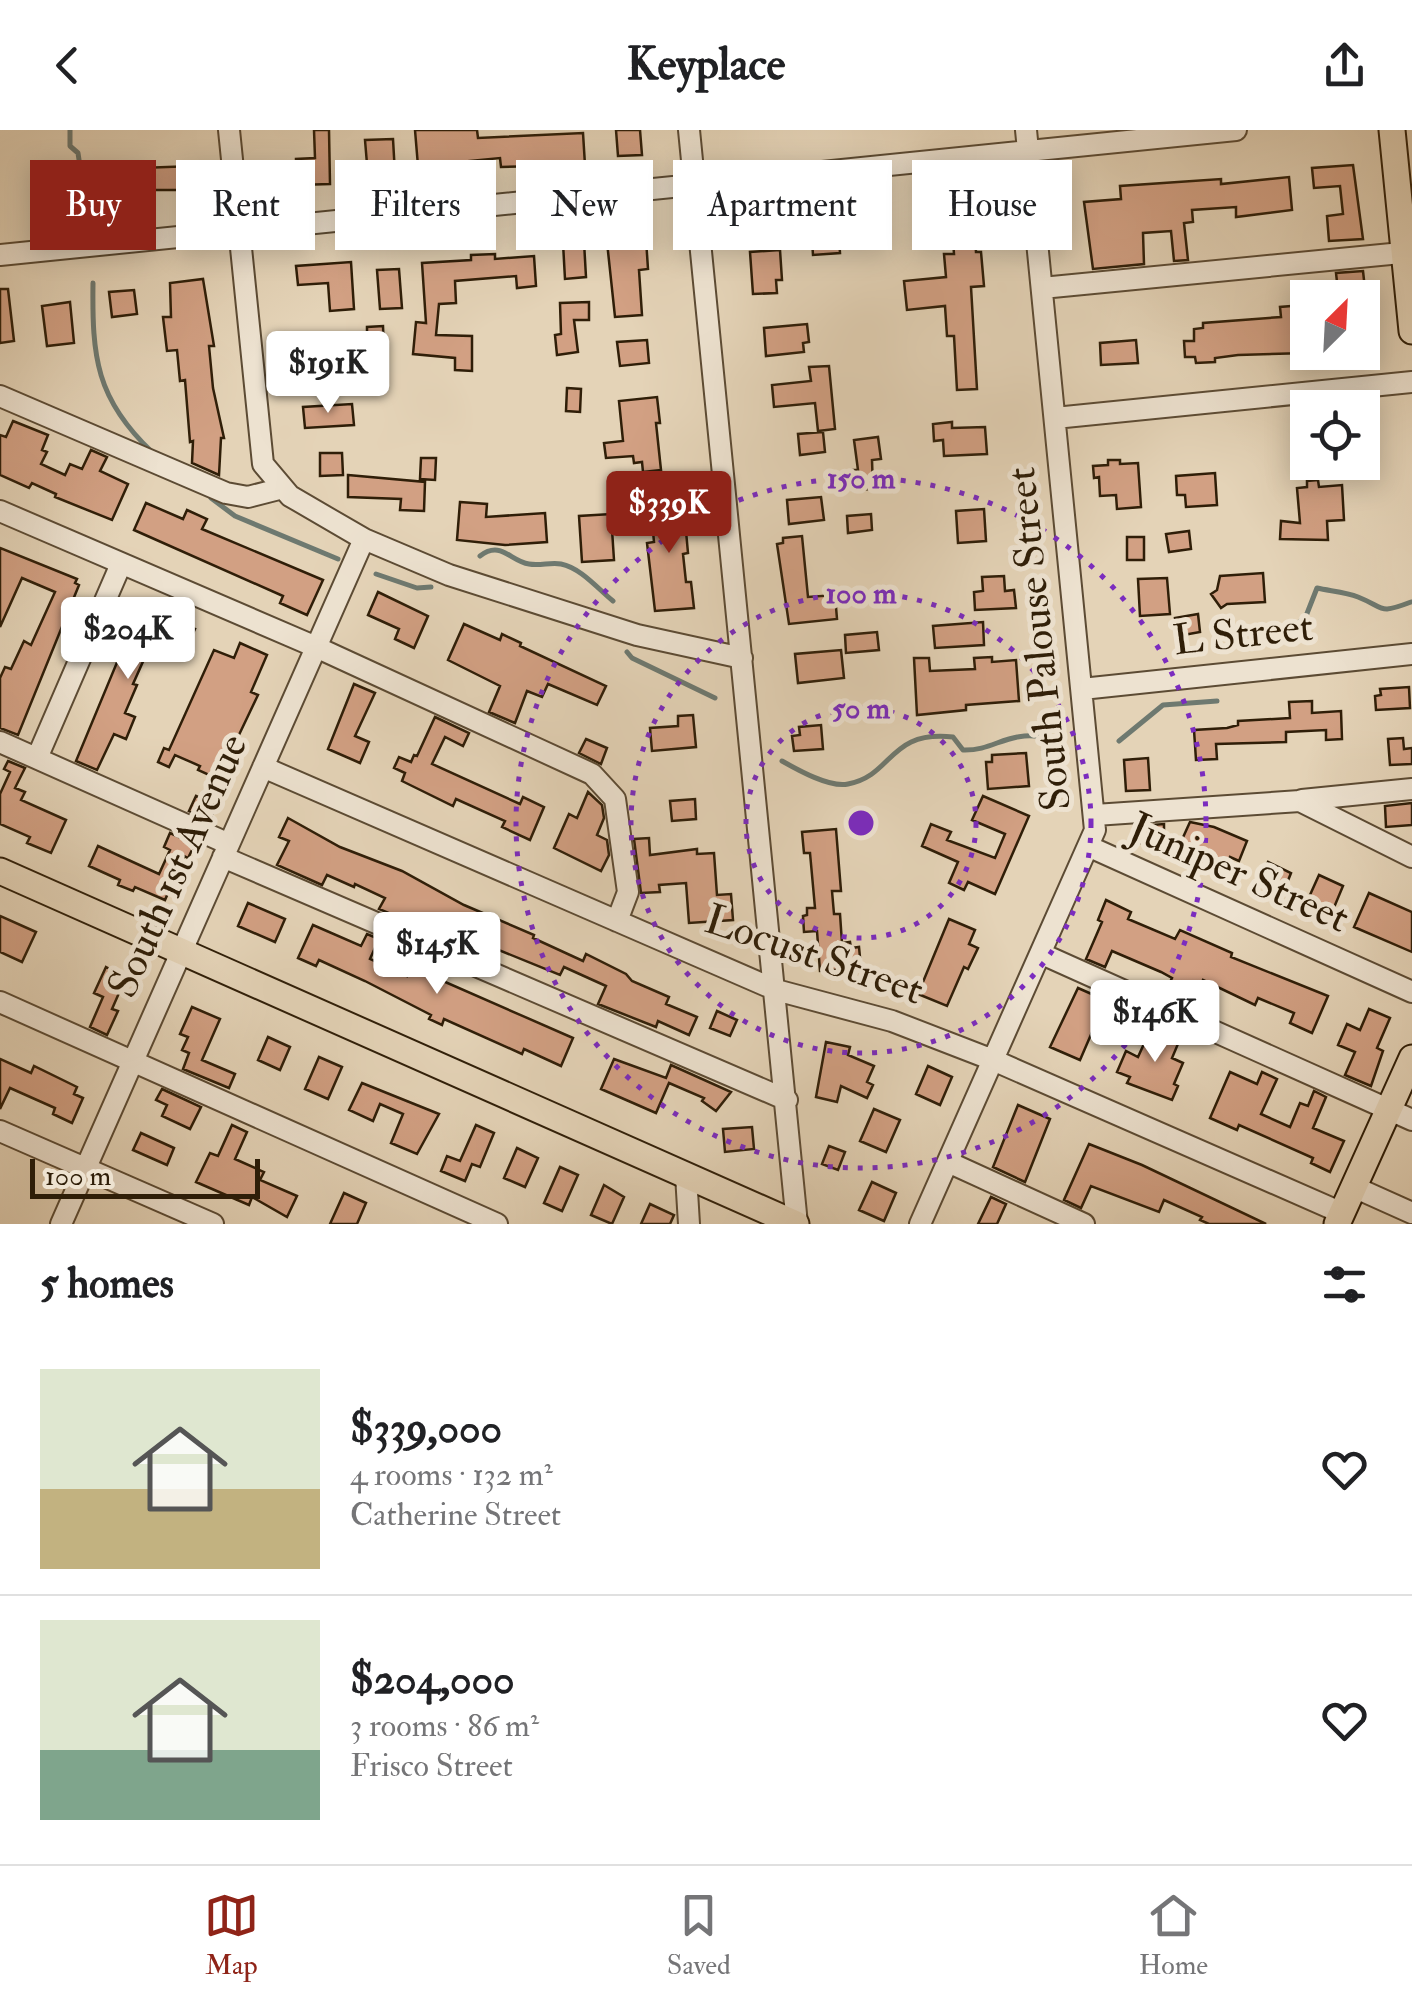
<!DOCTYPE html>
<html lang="en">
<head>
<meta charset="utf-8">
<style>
  :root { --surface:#fff; --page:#f2f2f2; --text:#202124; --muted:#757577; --line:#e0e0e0; --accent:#8f2418 }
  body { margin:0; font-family:"IM FELL Double Pica",serif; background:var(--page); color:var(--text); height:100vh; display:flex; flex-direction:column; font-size:38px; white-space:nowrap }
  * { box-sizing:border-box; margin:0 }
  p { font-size:32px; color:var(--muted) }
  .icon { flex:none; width:55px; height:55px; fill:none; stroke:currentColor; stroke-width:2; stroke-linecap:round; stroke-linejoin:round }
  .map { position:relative; height:1094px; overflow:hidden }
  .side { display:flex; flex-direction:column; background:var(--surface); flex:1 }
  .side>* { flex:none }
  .banner { position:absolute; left:30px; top:30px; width:1352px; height:90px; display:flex; gap:20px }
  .needle { width:65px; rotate:24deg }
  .tools { position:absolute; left:1290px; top:150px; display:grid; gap:20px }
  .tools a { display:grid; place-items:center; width:90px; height:90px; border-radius:0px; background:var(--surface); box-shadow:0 5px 25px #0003; font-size:50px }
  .scale { position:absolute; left:30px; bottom:25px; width:230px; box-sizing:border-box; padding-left:10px; border:5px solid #2f1e08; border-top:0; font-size:28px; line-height:35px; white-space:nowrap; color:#2f1e08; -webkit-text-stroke:8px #ede2d0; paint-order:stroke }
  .price { position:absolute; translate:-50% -85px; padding:0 22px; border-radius:10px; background:#fff; color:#222; font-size:32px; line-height:65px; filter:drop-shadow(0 2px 5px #0008) }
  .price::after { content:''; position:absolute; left:50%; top:60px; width:30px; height:22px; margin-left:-15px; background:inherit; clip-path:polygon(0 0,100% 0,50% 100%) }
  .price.active { background:var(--accent); color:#fff }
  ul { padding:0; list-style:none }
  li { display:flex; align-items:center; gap:30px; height:250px; padding:0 40px }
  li+li { border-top:2px solid var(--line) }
  li span { display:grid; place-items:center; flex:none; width:280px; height:200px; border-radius:0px; color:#555 }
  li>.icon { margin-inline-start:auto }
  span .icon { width:120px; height:120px; fill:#fffc; stroke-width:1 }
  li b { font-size:42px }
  h2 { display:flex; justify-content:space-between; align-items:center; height:120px; padding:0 40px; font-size:42px }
  .chip { padding:0 35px; border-radius:0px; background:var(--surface); box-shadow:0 5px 25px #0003; font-size:35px; line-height:90px }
  .chip.active { background:var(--accent); color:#fff }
  header { display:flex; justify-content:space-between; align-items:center; height:130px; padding:0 40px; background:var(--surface); font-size:45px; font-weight:700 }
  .tabs { display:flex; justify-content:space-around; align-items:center; height:140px; border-top:2px solid var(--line); background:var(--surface); font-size:28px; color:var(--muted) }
  .tabs a { display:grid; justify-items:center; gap:5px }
  .tabs .active { color:var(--accent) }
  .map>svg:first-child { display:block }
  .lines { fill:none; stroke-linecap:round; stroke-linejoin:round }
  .stream { stroke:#6e7970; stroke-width:5 }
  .building { fill:#d2a083; stroke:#2f1e08; stroke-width:2.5 }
  .minor-casing { stroke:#5c4b34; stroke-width:24 }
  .major-casing { stroke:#2f1e08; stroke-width:29 }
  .minor { stroke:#ede2d0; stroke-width:20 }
  .major { stroke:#e4d3b7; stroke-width:25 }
  .ring { fill:none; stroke:#7b2cbf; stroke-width:5; stroke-dasharray:5 10 }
  .labels { text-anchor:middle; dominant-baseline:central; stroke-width:10; stroke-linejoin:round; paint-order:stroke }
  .street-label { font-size:42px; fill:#2f1e08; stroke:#ede2d0 }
  .centre { fill:#7b2cbf; stroke:#ede2d0; stroke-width:5 }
  .ring-label { font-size:30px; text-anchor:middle; font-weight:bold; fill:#7b2cbf; stroke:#ede2d0; stroke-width:10; stroke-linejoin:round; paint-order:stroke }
</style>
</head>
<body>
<header><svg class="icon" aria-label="back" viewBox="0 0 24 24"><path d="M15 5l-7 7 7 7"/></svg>Keyplace<svg class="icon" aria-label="share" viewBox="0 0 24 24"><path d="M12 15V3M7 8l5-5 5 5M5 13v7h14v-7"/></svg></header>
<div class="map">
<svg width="1412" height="1094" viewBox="0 0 1412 1094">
  <rect width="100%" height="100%" fill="#e4d3b7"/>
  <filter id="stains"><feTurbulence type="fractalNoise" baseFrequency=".002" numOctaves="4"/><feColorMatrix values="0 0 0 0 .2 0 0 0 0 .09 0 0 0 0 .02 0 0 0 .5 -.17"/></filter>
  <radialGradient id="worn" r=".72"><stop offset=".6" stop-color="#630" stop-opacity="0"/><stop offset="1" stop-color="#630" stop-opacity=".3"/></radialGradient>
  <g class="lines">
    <path class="stream" d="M70 0V16L78 23 87 84
      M93 153C92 227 96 269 152 322
      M211 368 235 386 338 429
      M480 426C501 410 510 431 529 434 540 436 551 432 561 434 581 438 598 459 613 471
      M376 444 417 458 431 457
      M1297 494 1306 486 1317 458C1330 461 1346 462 1358 467 1386 478 1377 485 1411 472
      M627 522 632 528 715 568
      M1119 611 1163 575 1217 571
      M782 631C798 640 830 658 848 654 894 645 888 600 953 607L963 620C996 621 1007 599 1049 608L1062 631"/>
  </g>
  <path class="building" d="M314 0H329L330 54 298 55 297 49 290 50V34H296V29L315 28Z
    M415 0H477L478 8 583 3 585 35 501 37 500 28 418 36Z
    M616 0H640L642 25 618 26Z
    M393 9 395 44 368 46 365 10Z
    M1353 35 1363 109 1329 111 1327 86 1343 84 1340 56 1314 58 1312 38Z
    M194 36 196 56H189V60H144L137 62 138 69 115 71 113 39Z
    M74 47 76 75 48 77 47 64 56 63 55 49Z
    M1289 47 1292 80 1236 87V77L1192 80 1193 92 1184 93 1188 130 1174 131 1171 101 1143 103 1144 134 1093 139 1084 72 1121 69 1120 56 1221 49V54Z
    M973 74 976 122H981L984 156 971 157 977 259 957 260 954 206H947L945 176 907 180 904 151 946 147 944 124H954L952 97 918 99 916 78Z
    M838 93 840 123 813 125 811 95Z
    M646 109 648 139 639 140 642 185 615 187 607 112Z
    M584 112 586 147 565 149 563 113Z
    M780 120 782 150H776L777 163 753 164 750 122Z
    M495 124V129L534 126 536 156 517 158 516 146 455 151 456 173 439 174 436 205 472 206V241L455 240V228L413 224 416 192 426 193 422 133 471 130V125Z
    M351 132 354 179 330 181 328 153 298 155 296 136Z
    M399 139 402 178 380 179 377 140Z
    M1363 141 1365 159 1338 161 1336 143Z
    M203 149 214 216H209L213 258 224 308H221L219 345 192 333 193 311 190 312 185 250 180 251 177 220 167 221 163 187H171L170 153Z
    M0 159H8L14 211 0 213Z
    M134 160 137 184 112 187 109 162Z
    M70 172 74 213 47 216 42 176Z
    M589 172V190H574L578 222 557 225 555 205 561 204 560 173Z
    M1303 175 1306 223 1238 225 1215 228V232L1196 233 1195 227H1185L1184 211H1194V199L1203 198V193L1281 187 1280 177Z
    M807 194 809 212 803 213 804 222 766 226 764 198Z
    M383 196 384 223 336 227 337 234 292 237 290 217 356 213V209L367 208V197Z
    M647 210 649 233 620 236 617 212Z
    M1136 210 1138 233 1101 235 1100 213Z
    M829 236 835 299 818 301 815 273 774 277 772 255 811 251 809 237Z
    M567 258 581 259 580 282 566 281Z
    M657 267 660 293H656L661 340 643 342 642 332 634 333 633 326 606 328 604 313 623 311 619 271Z
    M352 274 354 295 305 298 303 277Z
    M13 291 48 305 42 320 47 322 41 334 65 345 70 334 82 339 91 320 107 327 100 341 128 354 112 390 55 367 56 364 32 353 29 358 0 345V305L6 307Z
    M952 292V298L985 297 987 324 944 326 943 310 934 311 933 294Z
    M823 302 825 322 800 325 798 304Z
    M878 307 881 329 872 330 873 359 853 360V340H858L854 310Z
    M320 323H342L343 345 320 346Z
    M421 328H436L435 350 420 349Z
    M1108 330H1120V334L1138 333 1141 377 1117 379 1116 365 1100 366 1099 347 1094 348 1093 336 1108 335Z
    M1215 343 1217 375 1186 377 1185 365H1177L1176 346Z
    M348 345 425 352 424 381 400 380 401 369 348 367Z
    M1318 350 1319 357 1342 355 1344 390 1327 391 1328 410 1280 409 1281 391 1300 393 1297 358 1307 357V351Z
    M821 367 824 390 789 394 787 370Z
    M683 368 688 423 683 424 686 452H691L694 478 655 481 647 413 654 412 650 371Z
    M460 372 487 374 486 387 545 383 547 412 505 415 457 410Z
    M146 373 183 389 187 380 207 389 202 399 323 450 307 485 280 473 283 466 134 400Z
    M984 379 986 411 958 413 956 381Z
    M611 384 614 430 582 432 579 386Z
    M871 384 872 400 848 403 847 386Z
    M1189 401 1191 419 1169 422 1166 404Z
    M802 406 808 467 835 465 837 489 789 494 777 414 783 413V408Z
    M1127 407H1144V430H1127Z
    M0 418 77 449 75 453 79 455 18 605 0 598V548L5 537 11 539 24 511 31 515 55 462 22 448 0 497Z
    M1263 443 1265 472 1227 474 1221 478 1211 464 1217 460 1220 446Z
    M1004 446 1005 461 1014 460 1016 478 975 480 974 462 983 461 982 447Z
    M1167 448 1170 484 1140 486 1138 449Z
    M378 462 428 486 414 518 395 509 399 499 368 485Z
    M140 477 195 499 185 521 154 507 133 554 137 555 125 583 135 587 126 609 114 604 97 640 76 631Z
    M1198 484 1200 502 1178 506 1175 488Z
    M983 492 984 515 935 518 933 496Z
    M464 494 500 510 502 504 521 513 520 516 606 556 597 575 548 554 542 567 527 561 515 593 489 582 500 556 448 530Z
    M877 502 879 520 846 523 845 505Z
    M240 513 267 525 251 562 258 565 227 630 238 634 229 654 198 640 200 636 175 625 169 637 158 632 164 618 169 620 214 520 234 528Z
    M841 520 844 548 798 553 795 524Z
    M992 527V532L1016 530 1019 571 966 575V580L917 585 914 528H929L930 541 975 539 974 528Z
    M354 554 375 563 355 606 369 612 360 633 328 619Z
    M1409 557 1410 578 1376 580 1375 566 1381 565 1380 559Z
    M1312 571V583L1341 581 1342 609 1326 610V600L1286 602V612L1216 614 1217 629 1196 630 1194 600 1227 598 1238 595V591L1290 588 1289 572Z
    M693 585 696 617 652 621 650 598 678 596V586Z
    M435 587 469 603 463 616 445 607 432 634 520 674 523 667 544 677 530 710 502 697 505 691 456 669 453 676 402 651 405 643 394 638 399 627 411 632 414 625 417 626Z
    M821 595 823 619 794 621 792 606 800 605 799 597Z
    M1403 608 1404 619 1412 618V634L1390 635 1388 609Z
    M586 609 607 618 601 634 579 623Z
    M1026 623 1029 656 988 659 986 632H992V625Z
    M1148 628 1150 660 1126 661 1124 630Z
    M8 631 25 638 15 658 25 662 21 670 66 690 51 723 27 713 30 707 0 694V664L10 642 4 639Z
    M588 662 602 675 604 688 597 705 607 710 609 725 601 741 554 718 569 684 577 688Z
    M196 666 216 675 210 690 189 681Z
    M983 666 1029 686 995 764 968 752 964 760 949 753 958 732 922 716 931 694 951 702 947 710 995 728 1005 704 972 690Z
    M695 669 696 689 672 691 670 671Z
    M1412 673V695L1386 697 1385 676Z
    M288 688 340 717 402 741 464 775 534 805 533 808 583 831 586 824 626 844 632 851 669 867 666 874 697 887 689 905 658 891 656 897 598 874 606 856 564 837 560 845 494 818 492 821 436 794 433 802 379 779 385 768 355 754 354 757 327 745 322 755 277 735 289 711 279 707Z
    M1190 692 1214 697 1247 711 1239 731 1230 727 1222 746 1175 725Z
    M1164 694V713H1139V696Z
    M836 699 841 761H832L834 784H840L842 813 850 812 851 818 859 817 861 838 820 841 817 801 804 802 803 786 807 785V778H815L810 723H804L802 702Z
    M170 703 195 714 188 728 184 726 165 770 135 757 133 761 118 755 120 750 89 736 98 716 159 744 170 720 164 717Z
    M649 708 650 725 697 719V724L714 723 717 765 731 764 733 790 689 793 686 753 659 755 660 762 641 763 634 709Z
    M1268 732 1291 743 1283 763 1259 753Z
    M1319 745 1343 756 1330 787 1305 776Z
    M1369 763 1412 782V822L1354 797Z
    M1106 770 1131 782 1128 789 1175 809 1180 800 1232 823 1231 827 1328 866 1312 903 1290 893 1294 883 1258 868 1255 875 1203 850 1193 874 1179 871 1164 864 1172 848 1161 842 1112 821 1105 837 1086 829 1102 792 1098 790Z
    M248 773 285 789 275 812 238 796Z
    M0 786 36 802 22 832 0 822Z
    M949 789 975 800 969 814 978 818 968 839 964 837 947 876 918 864Z
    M313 795 361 816 367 804 379 809 370 829 407 846 411 837 573 908 561 936 524 919 522 924 444 889 442 895 429 889 431 885 365 851 319 830 316 836 298 828Z
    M106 837 126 847 112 879 118 881 107 905 90 897 103 867 94 863Z
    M1078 858 1112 873 1102 896 1096 893 1080 930 1050 917Z
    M192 877 220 889 202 930 235 944 229 958 183 939 189 923 182 920 188 907 180 904Z
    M1369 879 1390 888 1377 918 1383 921 1371 956 1345 945 1355 922 1338 915 1347 894 1360 900Z
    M717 881 737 890 730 906 710 898Z
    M1167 895 1183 902 1172 928 1183 933 1174 954 1178 956 1172 970 1127 953 1130 947 1117 942 1126 921 1138 927 1148 905 1160 911Z
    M268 907 290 917 280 940 258 930Z
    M826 912 850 917 848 925 874 936 867 952 873 955 867 968 841 956 837 972 816 967Z
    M319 927 342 937 328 969 305 959Z
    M0 929 31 943 34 936 77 957 74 964 83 968 72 993 53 984 55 978 10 958 0 979Z
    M614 929 666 948 671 935 731 962 716 981 702 971 704 968 669 953 656 983 601 959Z
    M928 936 952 947 940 975 916 964Z
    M1230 942 1257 954 1262 942 1277 949 1261 984 1290 997 1300 973 1308 976 1314 961 1326 967 1313 998 1344 1011 1330 1042 1311 1033 1313 1028 1239 995 1237 1000 1210 988Z
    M362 953 439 984 417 1024 391 1013 403 984 380 974 373 991 349 980Z
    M162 959 201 977 190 999 162 986 167 975 156 970Z
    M1018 975 1050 989 1025 1052 993 1037Z
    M874 979 900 990 886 1022 860 1011Z
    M232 995 247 1002 235 1029 264 1042 260 1050 297 1066 287 1087 252 1067 249 1075 196 1052 210 1023 218 1026Z
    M476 995 494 1003 480 1037 472 1034 465 1051 441 1041 447 1026 460 1031Z
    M752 997 754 1019 725 1022 723 999Z
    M141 1003 174 1018 167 1035 133 1020Z
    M1089 1014 1142 1035 1266 1094H1209L1200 1090 1202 1087 1164 1070 1159 1082 1091 1056 1081 1078 1064 1070Z
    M829 1016 845 1022 838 1040 822 1034Z
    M517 1018 538 1028 525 1057 504 1048Z
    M560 1037 578 1045 562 1081 544 1073Z
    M872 1052 896 1063 884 1091 859 1080Z
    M604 1055 624 1067 612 1094 591 1085Z
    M344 1063 366 1073 357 1094H330Z
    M991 1067 1006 1074 997 1094H978Z
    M650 1074 674 1085 670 1094H641Z"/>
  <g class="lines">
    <defs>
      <path id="minor" d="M229 0 263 334 290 366 364 409 449 445 637 505 742 528
        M689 0 797 1094
        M0 125 1236 0
        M1042 158 1412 122
        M0 266 226 363 248 367 283 358
        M1055 288 1412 252
        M0 381 316 517 592 644 615 669 628 762 617 791
        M1082 559 1412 524
        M0 612 229 714
        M37 628 121 434
        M263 637 776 860 892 891 993 930 1342 1083
        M1302 670 1412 659
        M1095 685 1300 671 1412 727
        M1090 717 1412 862
        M223 727 787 970
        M1042 824 1412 990
        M0 872 497 1094
        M0 1001 213 1094
        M948 1032 1084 1094
        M686 1045 689 1094
        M1354 1057 1412 1083
        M61 1094 364 409
        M920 1094 1095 700 1026 0"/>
      <path id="major" d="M1392 0 1412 201
        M0 741 796 1094
        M1337 1094 1412 928"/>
    </defs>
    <use href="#minor" class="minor-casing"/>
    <use href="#major" class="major-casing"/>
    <use href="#minor" class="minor"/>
    <use href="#major" class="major"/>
  </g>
  <g class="ring">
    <circle cx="861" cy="693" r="115"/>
    <circle cx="861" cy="693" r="230"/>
    <circle cx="861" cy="693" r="345"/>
  </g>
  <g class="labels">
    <g class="street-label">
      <text transform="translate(1243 504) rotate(-6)">L Street</text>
      <text transform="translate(1039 509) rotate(-96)">South Palouse Street</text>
      <text transform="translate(178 736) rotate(-66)">South 1st Avenue</text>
      <text transform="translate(1239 743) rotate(24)">Juniper Street</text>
      <text transform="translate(814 825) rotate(19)">Locust Street</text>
    </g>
  </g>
  <circle cx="861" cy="693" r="15" class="centre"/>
  <g class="ring-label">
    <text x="861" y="358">150 m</text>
    <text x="861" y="473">100 m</text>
    <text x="861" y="588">50 m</text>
  </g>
  <rect width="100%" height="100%" filter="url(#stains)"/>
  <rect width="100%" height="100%" fill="url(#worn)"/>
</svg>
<div class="tools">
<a><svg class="needle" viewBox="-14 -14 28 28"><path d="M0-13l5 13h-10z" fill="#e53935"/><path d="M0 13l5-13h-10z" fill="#757577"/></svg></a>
<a><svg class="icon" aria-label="locate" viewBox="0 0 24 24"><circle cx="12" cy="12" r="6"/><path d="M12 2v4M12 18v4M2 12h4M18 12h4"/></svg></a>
</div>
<div class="scale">100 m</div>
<b class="price" style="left:328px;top:286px">$191K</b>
<b class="price active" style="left:669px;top:426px">$339K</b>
<b class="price" style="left:128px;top:552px">$204K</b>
<b class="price" style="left:437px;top:867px">$145K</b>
<b class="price" style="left:1155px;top:935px">$146K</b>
<div class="banner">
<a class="chip active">Buy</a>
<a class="chip">Rent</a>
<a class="chip">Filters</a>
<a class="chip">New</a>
<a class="chip">Apartment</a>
<a class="chip">House</a>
</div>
</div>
<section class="side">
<h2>5 homes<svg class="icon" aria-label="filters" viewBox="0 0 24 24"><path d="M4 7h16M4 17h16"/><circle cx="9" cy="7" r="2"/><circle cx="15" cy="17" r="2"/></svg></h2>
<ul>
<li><span style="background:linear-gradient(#dfe7d0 60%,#c2b280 0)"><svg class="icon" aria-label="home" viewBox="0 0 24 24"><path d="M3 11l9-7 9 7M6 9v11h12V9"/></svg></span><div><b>$339,000</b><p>4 rooms · 132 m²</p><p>Catherine Street</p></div><svg class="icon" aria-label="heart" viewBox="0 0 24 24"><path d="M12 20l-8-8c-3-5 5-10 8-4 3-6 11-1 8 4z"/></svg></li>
<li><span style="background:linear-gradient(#dfe7d0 65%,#7fa58c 0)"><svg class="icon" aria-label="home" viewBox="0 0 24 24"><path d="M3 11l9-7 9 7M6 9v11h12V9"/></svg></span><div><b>$204,000</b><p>3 rooms · 86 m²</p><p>Frisco Street</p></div><svg class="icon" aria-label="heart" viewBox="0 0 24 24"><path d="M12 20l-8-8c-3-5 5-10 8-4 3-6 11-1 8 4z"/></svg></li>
</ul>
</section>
<nav class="tabs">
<a class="active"><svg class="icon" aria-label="map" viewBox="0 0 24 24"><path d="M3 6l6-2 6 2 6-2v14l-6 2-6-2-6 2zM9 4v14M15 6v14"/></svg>Map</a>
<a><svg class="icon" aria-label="saved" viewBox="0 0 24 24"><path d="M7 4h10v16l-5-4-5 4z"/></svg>Saved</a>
<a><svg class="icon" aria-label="home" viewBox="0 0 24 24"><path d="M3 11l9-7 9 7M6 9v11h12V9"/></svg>Home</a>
</nav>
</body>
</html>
